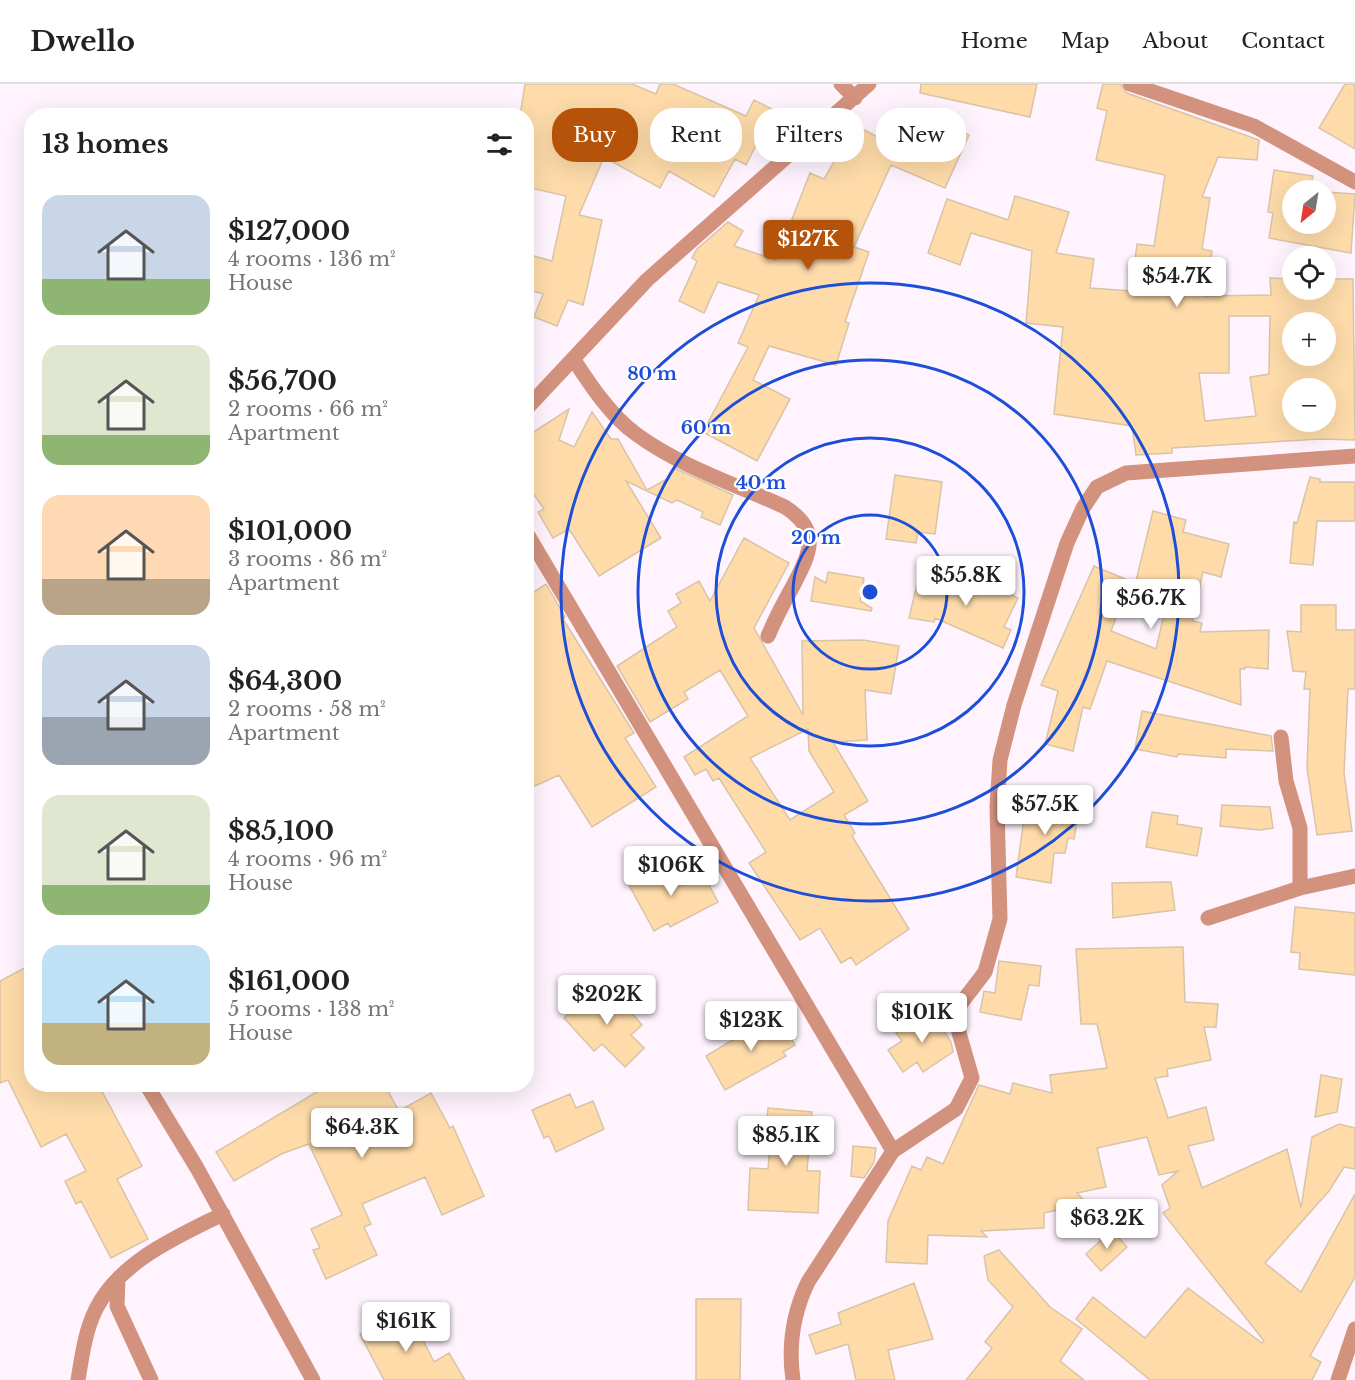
<!DOCTYPE html>
<html lang="en">
<head>
<meta charset="utf-8">
<style>
  :root { --surface:#fff; --page:#f6f6f6; --text:#222; --muted:#767676; --line:#e0e0e0; --accent:#b45309 }
  body { margin:0; font-family:"Libre Baskerville",serif; background:var(--page); color:var(--text); height:100vh; display:flex; flex-direction:column; font-size:22px; white-space:nowrap }
  * { box-sizing:border-box; margin:0 }
  p { font-size:20px; color:var(--muted) }
  .icon { flex:none; width:33px; height:33px; fill:none; stroke:currentColor; stroke-width:2; stroke-linecap:round; stroke-linejoin:round }
  .map { position:relative; flex:1; overflow:hidden }
  .side { position:absolute; left:24px; top:24px; width:510px; height:984px; display:flex; flex-direction:column; background:var(--surface); border-radius:24px; box-shadow:0 6px 24px #0002 }
  .side>* { flex:none }
  .banner { position:absolute; left:552px; top:24px; width:570px; height:54px; display:flex; gap:12px }
  .needle { width:39px; rotate:210deg }
  .tools { position:absolute; left:1282px; top:96px; display:grid; gap:12px }
  .tools a { display:grid; place-items:center; width:54px; height:54px; border-radius:50%; background:var(--surface); box-shadow:0 6px 24px #0002; font-size:30px }
  .price { position:absolute; translate:-50% -51px; padding:0 14px; border-radius:6px; background:#fff; color:#222; font-size:20px; line-height:39px; filter:drop-shadow(0 2px 3px #0008) }
  .price::after { content:''; position:absolute; left:50%; top:36px; width:18px; height:14px; margin-left:-9px; background:inherit; clip-path:polygon(0 0,100% 0,50% 100%) }
  .price.selected { background:var(--accent); color:#fff }
  ul { padding:0; list-style:none }
  li { display:flex; align-items:center; gap:18px; height:150px; padding:0 18px }
  li span { display:grid; place-items:center; flex:none; width:168px; height:120px; border-radius:18px; color:#555 }
  li>.icon { margin-inline-start:auto }
  span .icon { width:72px; height:72px; fill:#fffc; stroke-width:1 }
  li b { font-size:26px }
  h2 { display:flex; justify-content:space-between; align-items:center; height:72px; padding:0 18px; font-size:26px }
  .pill { padding:0 21px; border-radius:24px; background:var(--surface); box-shadow:0 6px 24px #0002; font-size:21px; line-height:54px }
  .pill.selected { background:var(--accent); color:#fff }
  header { display:flex; align-items:center; gap:36px; box-sizing:border-box; height:84px; padding:0 30px; background:var(--surface); border-bottom:2px solid var(--line) }
  header strong { font-size:28px }
  nav { display:flex; gap:33px; margin-inline-start:auto; font-size:21px }
  .map>svg:first-child { display:block }
  .building { fill:#fedba9; stroke:#d8c4a7; stroke-width:1.5; fill-rule:evenodd }
  .lines { fill:none; stroke-linecap:round; stroke-linejoin:round }
  .minor { stroke:#d2927e; stroke-width:15 }
  .ring { fill:none; stroke:#1d4ed8; stroke-width:3 }
  .centre { fill:#1d4ed8; stroke:#fff; stroke-width:3 }
  .ring-label { font-size:18px; text-anchor:middle; font-weight:bold; fill:#1d4ed8; stroke:#fff; stroke-width:4.5; stroke-linejoin:round; paint-order:stroke }
</style>
</head>
<body>
<header>
<strong>Dwello</strong>
<nav><a>Home</a><a>Map</a><a>About</a><a>Contact</a></nav>
</header>
<div class="map">
<svg width="1355" height="1296" viewBox="0 0 1355 1296">
  <rect width="100%" height="100%" fill="#fff4fe"/>
  <path class="building" d="M525 0H632L656 10 660 0H673L746 32 754 16 774 26 746 81 735 75 714 113 669 87 660 104 604 73 579 131 602 136 588 200 583 221 568 216 557 242 534 233 543 210 526 205V185L530 171 552 177 566 112 526 103V32H520Z
    M921 0H1037L1030 33 920 9Z
    M1103 0H1120L1127 9 1259 56 1257 76 1218 73 1202 113 1210 114 1202 165 1212 167 1205 212 1271 211 1270 194 1293 195V206H1326V195H1353L1355 356 1320 355 1172 364V369L1136 371 1132 342 1054 330 1063 243 1026 239 1032 167 971 149 960 181 928 169 947 115 1008 136 1015 112 1069 128 1056 169 1094 175 1090 204 1131 207 1137 160 1154 162 1165 91 1096 76 1107 27 1097 24ZM1229 232H1270L1269 290 1250 293 1256 332 1205 337 1199 289H1229ZM1293 238H1326V272H1293ZM1293 304H1326V338H1293Z
    M1345 0H1355V65L1319 44Z
    M922 26 969 51 945 104 891 81 854 163 869 168 845 238 849 239 836 281 769 262 753 296 790 315 757 377 703 348 748 263 738 259 759 211 718 198 704 229 679 217 697 177 692 174 697 165 728 138 743 147 734 162 776 176 810 89 824 95 855 41 900 65 907 52 910 54Z
    M1274 86 1313 92 1310 106H1293V140H1326V108L1355 110 1351 169 1269 154 1273 129 1268 128Z
    M569 325 559 356 574 363 592 328 611 355H618L647 406 669 394 674 384 733 411 720 441 701 433 703 428 677 416 672 419 626 397 661 454 599 492 569 445 553 454 538 428 544 425 526 399V353Z
    M895 391 942 398 935 450 918 448 916 459 886 455Z
    M1310 393 1320 395V398H1355V437H1317L1313 481 1290 479 1294 438 1297 439Z
    M1153 427 1186 436 1183 448 1229 460 1221 493 1203 488 1192 537 1202 539 1200 548 1269 546 1268 585 1245 583V585H1240L1241 621 1107 577 1090 625 1083 623 1073 667 1045 660 1058 607 1041 601 1094 482 1130 497 1111 547 1156 565 1166 522 1132 513Z
    M744 454 789 479 754 544 803 631 802 557 863 556 899 562 891 610 865 606 867 656 833 658 868 717 844 731 855 749 852 752 909 845 856 881 851 873 841 879 820 844 800 856 749 779 766 768 719 694 713 697 706 685 695 691 684 673 748 632 720 586 684 608 688 615 650 638 617 582 677 543 668 527 681 519 676 510 699 497 710 517ZM808 645 809 667 834 708 790 736 750 674Z
    M957 483 1018 514 1004 543 1011 546 1003 564 935 534 934 538 909 534 918 496 953 504Z
    M828 488 864 494 860 517 872 524 871 527 811 517 815 493 826 499Z
    M546 500 565 533 563 535 634 649 625 654 656 703 592 743 559 691 535 702 526 686V513Z
    M1301 521H1336V546H1355V605H1348L1344 689 1352 747 1317 751 1307 684 1310 605H1304L1306 588 1293 587 1287 547 1301 548Z
    M1142 627 1271 652 1273 667 1226 665V674L1178 670 1177 673 1135 665Z
    M1027 712 1080 721 1074 755 1068 754 1065 769H1054L1051 799 1016 793Z
    M1222 721 1270 723 1273 744 1260 746 1220 742Z
    M1152 728 1178 732 1177 740 1202 744 1197 772 1146 763Z
    M670 780 682 802 703 790 718 818 670 843 668 839 654 847 629 801Z
    M1171 798 1175 826 1113 834 1112 799Z
    M1295 823 1355 829V891L1299 885 1300 869 1291 868Z
    M1183 863 1185 918 1218 920 1216 943H1204L1211 976 1167 985 1168 992 1155 994 1168 1034 1206 1023 1214 1056 1188 1062 1202 1104 1287 1065 1301 1124 1312 1053 1339 1040 1355 1044V1085L1344 1083 1329 1107 1265 1179 1301 1208 1355 1110V1193L1310 1272 1321 1278 1312 1296H1150L1076 1235 1093 1213 1145 1254 1188 1204 1262 1259 1264 1257 1163 1129 1170 1124 1162 1101 1178 1087 1159 1091 1147 1053 1097 1064 1106 1103 1077 1109 1087 1119 1044 1129V1144L981 1147 987 1153 928 1151 927 1180 886 1178 888 1137 912 1082 921 1086 927 1073 943 1080 979 1001 1010 1010 1013 999 1052 1009 1050 991 1107 984 1097 940H1081L1076 865Z
    M999 877 1041 882 1039 902 1029 901 1021 936 980 928 984 907 995 909Z
    M32 880V1000H98L142 1082 117 1095 148 1155 111 1174 81 1117 76 1120 65 1097 86 1087 66 1050 41 1063 8 996 0 999V897Z
    M611 905 642 941 631 951 644 964 625 983 602 960 594 967 564 934 594 908 600 914Z
    M930 926 951 958 953 968 923 988 917 978 903 988 888 966 902 957 896 949Z
    M776 930 795 961 783 968 786 972 725 1006 706 972Z
    M1321 991 1342 995 1337 1028 1315 1033Z
    M330 1000H384L399 1027 431 1009 450 1044 453 1042 484 1112 442 1131 425 1093 362 1120 371 1140 364 1143 377 1171 326 1195 313 1166 320 1164 311 1145 342 1131 309 1060 281 1070 234 1097 216 1068Z
    M570 1010 576 1024 593 1017 604 1045 556 1068 549 1052 544 1054 532 1026Z
    M768 1024 812 1028 807 1087H820L818 1129 748 1126 750 1084 768 1085 771 1047 766 1046Z
    M853 1062 876 1064 874 1078 864 1094 851 1092Z
    M1112 1146 1127 1163 1101 1187 1086 1170Z
    M999 1166 1050 1223 1082 1245 1060 1277 1084 1296H966L992 1264 985 1258 1013 1223 988 1196 984 1172Z
    M914 1199 933 1255 888 1266 895 1296H856L848 1260 816 1270 809 1251 841 1240 838 1229Z
    M696 1215H741L740 1296H696Z
    M408 1226 434 1278 449 1269 465 1296H384L360 1250Z"/>
  <g class="lines">
    <path class="minor" d="M841 0 855 14
      M1130 0 1254 42 1355 98
      M574 276C591 302 611 332 636 350 681 383 735 400 785 423 822 447 810 469 793 502 784 518 775 535 768 552
      M526 325 647 196 869 0
      M526 448 893 1067
      M1281 653 1286 697 1300 744V804
      M1208 834 1300 804 1355 792
      M146 1000 197 1084 313 1296
      M118 1195 117 1222 151 1296
      M78 1296C82 1272 85 1247 96 1225 120 1177 177 1153 223 1130
      M793 1296C788 1261 793 1229 808 1198L893 1067 956 1025 972 994 956 938 959 922 985 888 1000 835 997 723 1000 676 1014 621 1067 459 1083 424 1097 403 1126 389 1355 372
      M1338 1296 1355 1245"/>
  </g>
  <g class="ring">
    <circle cx="870" cy="508" r="77"/>
    <circle cx="870" cy="508" r="154"/>
    <circle cx="870" cy="508" r="232"/>
    <circle cx="870" cy="508" r="309"/>
  </g>
  <circle cx="870" cy="508" r="9" class="centre"/>
  <g class="ring-label">
    <text x="652" y="296">80 m</text>
    <text x="706" y="350">60 m</text>
    <text x="761" y="405">40 m</text>
    <text x="816" y="460">20 m</text>
  </g>
</svg>
<div class="tools">
<a><svg class="needle" viewBox="-14 -14 28 28"><path d="M0-13l5 13h-10z" fill="#e53935"/><path d="M0 13l5-13h-10z" fill="#767676"/></svg></a>
<a><svg class="icon" aria-label="locate" viewBox="0 0 24 24"><circle cx="12" cy="12" r="6"/><path d="M12 2v4M12 18v4M2 12h4M18 12h4"/></svg></a>
<a>+</a>
<a>−</a>
</div>
<b class="price selected" style="left:808px;top:187px">$127K</b>
<b class="price" style="left:1177px;top:224px">$54.7K</b>
<b class="price" style="left:966px;top:523px">$55.8K</b>
<b class="price" style="left:1151px;top:546px">$56.7K</b>
<b class="price" style="left:1045px;top:752px">$57.5K</b>
<b class="price" style="left:671px;top:813px">$106K</b>
<b class="price" style="left:607px;top:942px">$202K</b>
<b class="price" style="left:922px;top:960px">$101K</b>
<b class="price" style="left:751px;top:968px">$123K</b>
<b class="price" style="left:362px;top:1075px">$64.3K</b>
<b class="price" style="left:786px;top:1083px">$85.1K</b>
<b class="price" style="left:1107px;top:1166px">$63.2K</b>
<b class="price" style="left:406px;top:1269px">$161K</b>
<div class="banner">
<a class="pill selected">Buy</a>
<a class="pill">Rent</a>
<a class="pill">Filters</a>
<a class="pill">New</a>
</div>
<section class="side">
<h2>13 homes<svg class="icon" aria-label="filters" viewBox="0 0 24 24"><path d="M4 7h16M4 17h16"/><circle cx="9" cy="7" r="2"/><circle cx="15" cy="17" r="2"/></svg></h2>
<ul>
<li><span style="background:linear-gradient(#c9d6e8 70%,#8fb573 0)"><svg class="icon" aria-label="home" viewBox="0 0 24 24"><path d="M3 11l9-7 9 7M6 9v11h12V9"/></svg></span><div><b>$127,000</b><p>4 rooms · 136 m²</p><p>House</p></div></li>
<li><span style="background:linear-gradient(#dfe7d0 75%,#8fb573 0)"><svg class="icon" aria-label="home" viewBox="0 0 24 24"><path d="M3 11l9-7 9 7M6 9v11h12V9"/></svg></span><div><b>$56,700</b><p>2 rooms · 66 m²</p><p>Apartment</p></div></li>
<li><span style="background:linear-gradient(#ffd9b3 70%,#b9a48a 0)"><svg class="icon" aria-label="home" viewBox="0 0 24 24"><path d="M3 11l9-7 9 7M6 9v11h12V9"/></svg></span><div><b>$101,000</b><p>3 rooms · 86 m²</p><p>Apartment</p></div></li>
<li><span style="background:linear-gradient(#c9d6e8 60%,#9aa5b1 0)"><svg class="icon" aria-label="home" viewBox="0 0 24 24"><path d="M3 11l9-7 9 7M6 9v11h12V9"/></svg></span><div><b>$64,300</b><p>2 rooms · 58 m²</p><p>Apartment</p></div></li>
<li><span style="background:linear-gradient(#dfe7d0 75%,#8fb573 0)"><svg class="icon" aria-label="home" viewBox="0 0 24 24"><path d="M3 11l9-7 9 7M6 9v11h12V9"/></svg></span><div><b>$85,100</b><p>4 rooms · 96 m²</p><p>House</p></div></li>
<li><span style="background:linear-gradient(#bfe0f5 65%,#c2b280 0)"><svg class="icon" aria-label="home" viewBox="0 0 24 24"><path d="M3 11l9-7 9 7M6 9v11h12V9"/></svg></span><div><b>$161,000</b><p>5 rooms · 138 m²</p><p>House</p></div></li>
</ul>
</section>
</div>
</body>
</html>
